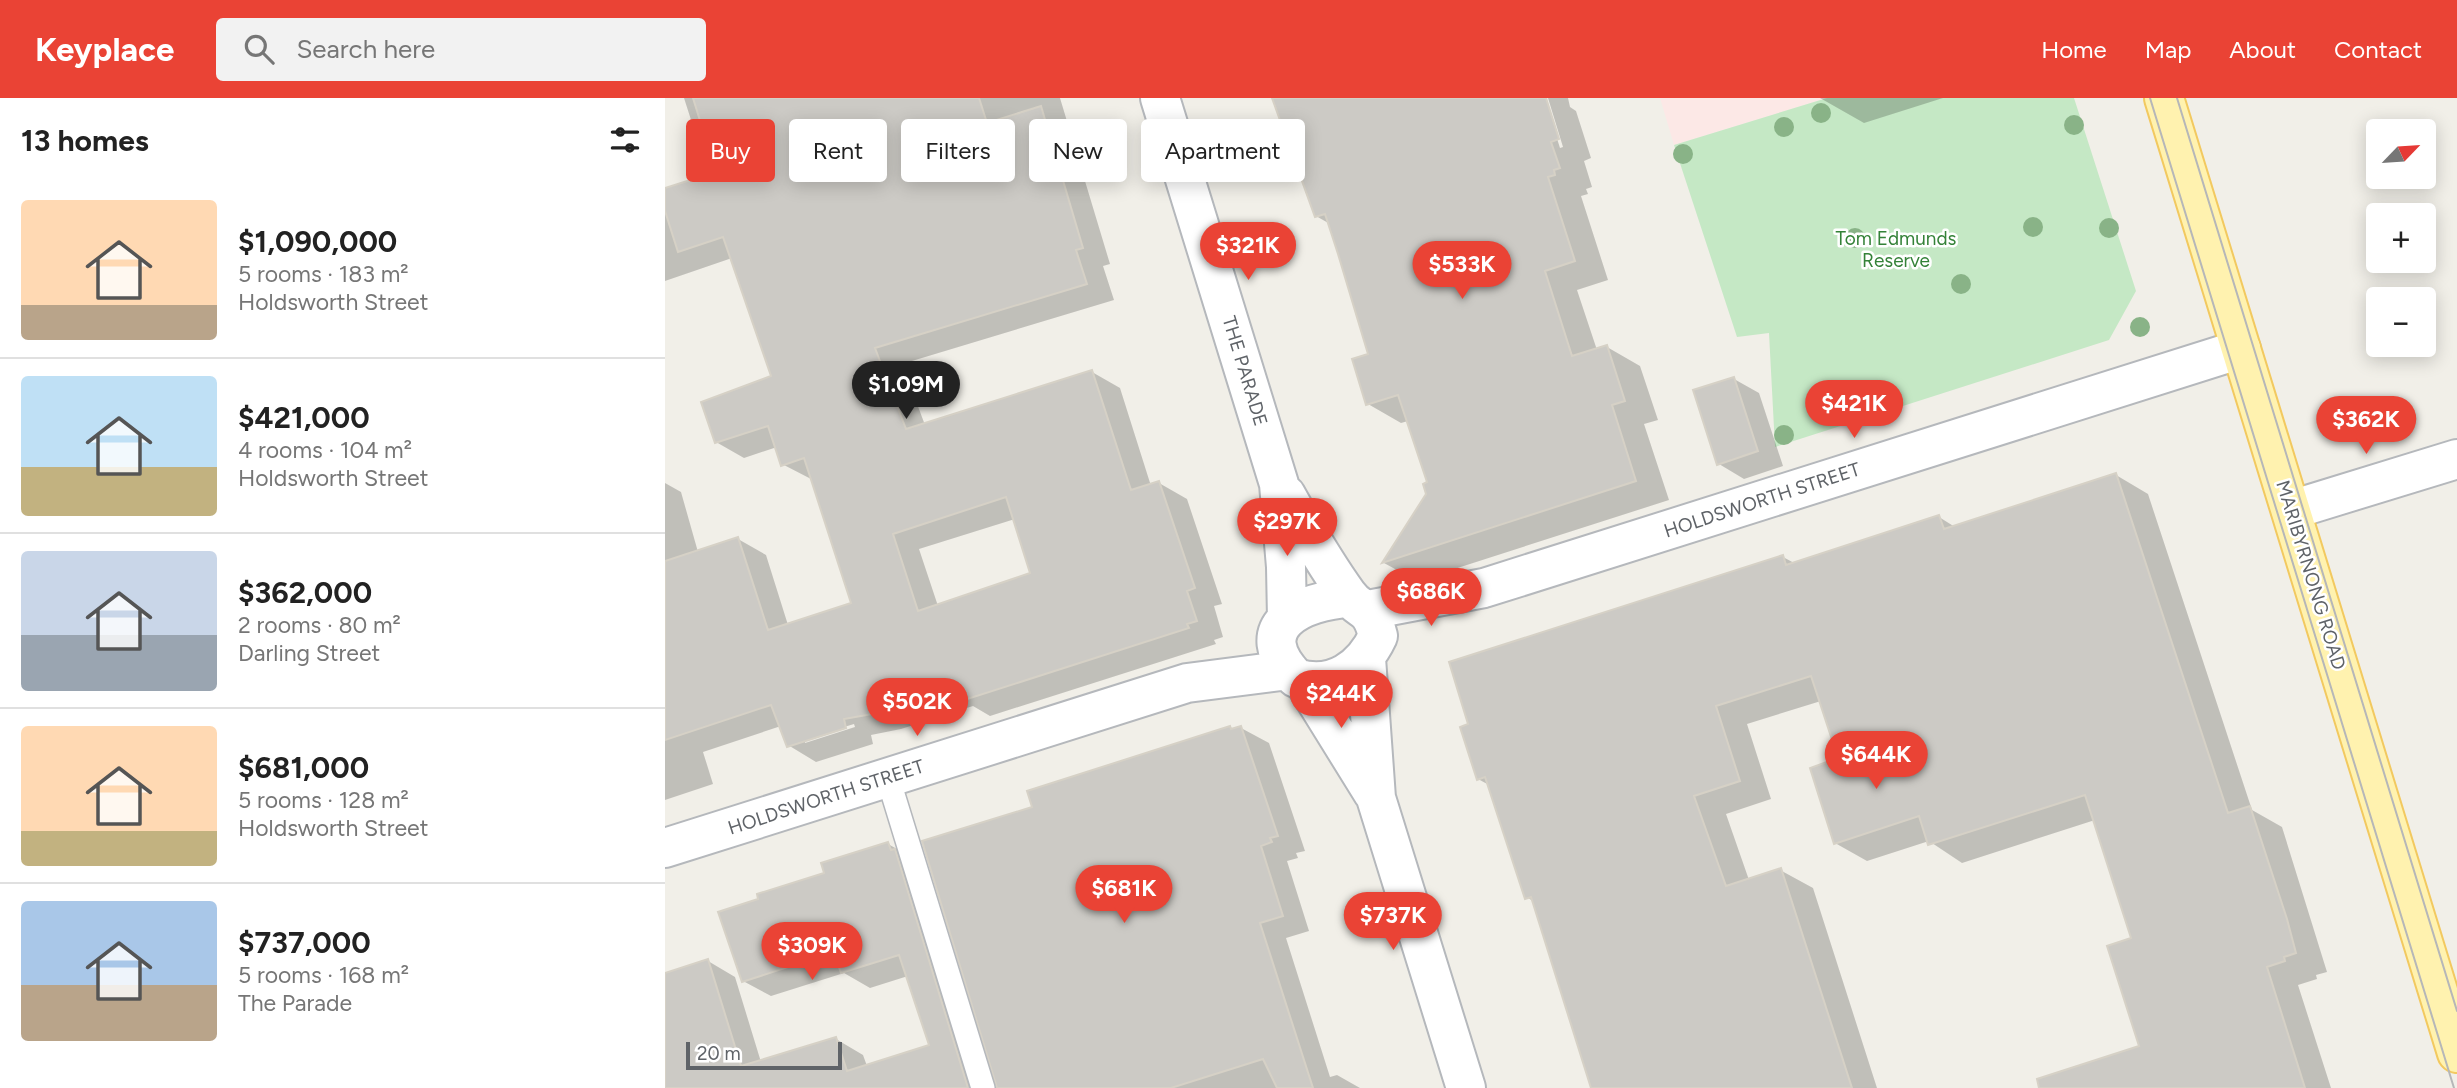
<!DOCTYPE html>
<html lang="en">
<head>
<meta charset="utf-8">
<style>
  :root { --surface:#fff; --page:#f2f2f2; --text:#222; --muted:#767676; --line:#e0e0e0; --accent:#ea4335 }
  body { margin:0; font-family:Figtree,sans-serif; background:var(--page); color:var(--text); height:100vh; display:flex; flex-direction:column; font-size:26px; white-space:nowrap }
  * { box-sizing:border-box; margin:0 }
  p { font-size:23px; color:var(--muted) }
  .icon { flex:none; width:38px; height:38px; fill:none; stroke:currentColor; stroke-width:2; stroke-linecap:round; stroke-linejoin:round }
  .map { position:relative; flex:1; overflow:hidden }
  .panel { display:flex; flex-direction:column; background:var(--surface); width:665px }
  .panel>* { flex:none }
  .banner { position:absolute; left:21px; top:21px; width:665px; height:63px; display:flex; gap:14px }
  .needle { width:46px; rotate:65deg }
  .fabs { position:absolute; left:1701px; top:21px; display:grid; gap:14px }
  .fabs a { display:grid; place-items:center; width:70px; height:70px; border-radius:7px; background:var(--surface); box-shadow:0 4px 18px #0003; font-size:35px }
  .scale { position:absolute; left:21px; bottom:18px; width:156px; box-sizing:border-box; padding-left:7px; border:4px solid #5f6368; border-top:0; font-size:19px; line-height:24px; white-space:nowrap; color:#5f6368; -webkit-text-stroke:5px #fff; paint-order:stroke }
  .price { position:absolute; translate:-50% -60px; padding:0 16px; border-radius:24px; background:var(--accent); color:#fff; font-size:23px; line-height:46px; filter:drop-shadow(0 2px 4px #0008) }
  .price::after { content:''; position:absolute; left:50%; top:42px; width:21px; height:16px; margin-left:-10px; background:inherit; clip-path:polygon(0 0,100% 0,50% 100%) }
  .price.active { background:#222; color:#fff }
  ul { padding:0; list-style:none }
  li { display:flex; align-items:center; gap:21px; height:175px; padding:0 21px }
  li+li { border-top:2px solid var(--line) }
  li span { display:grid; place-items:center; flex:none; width:196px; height:140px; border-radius:7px; color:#555 }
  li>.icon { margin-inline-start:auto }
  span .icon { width:84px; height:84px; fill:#fffc; stroke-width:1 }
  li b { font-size:30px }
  h2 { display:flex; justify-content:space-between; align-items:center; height:84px; padding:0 21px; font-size:30px }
  .tag { padding:0 24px; border-radius:7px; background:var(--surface); box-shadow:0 4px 18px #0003; font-size:24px; line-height:63px }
  .tag.active { background:var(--accent); color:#fff }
  header { display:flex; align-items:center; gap:42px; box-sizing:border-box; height:98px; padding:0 35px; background:var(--accent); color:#fff }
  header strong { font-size:33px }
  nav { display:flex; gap:38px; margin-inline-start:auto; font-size:24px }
  .search { width:490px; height:63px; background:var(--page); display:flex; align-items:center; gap:18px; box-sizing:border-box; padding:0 24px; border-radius:7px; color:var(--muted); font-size:26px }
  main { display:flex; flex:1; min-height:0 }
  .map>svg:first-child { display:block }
  .medical { fill:#fce8e6 }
  .green { fill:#c5e8c5 }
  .shadow { fill:#0003; fill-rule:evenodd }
  .building { fill:#cccac5; stroke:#d6d1c6; stroke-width:2; fill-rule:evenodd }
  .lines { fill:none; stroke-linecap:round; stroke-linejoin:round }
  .lane-casing { stroke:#b5b8bc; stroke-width:26 }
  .street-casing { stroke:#b5b8bc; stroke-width:42 }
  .primary-casing { stroke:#f2c960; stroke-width:42 }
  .lane { stroke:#fff; stroke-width:23 }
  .street { stroke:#fff; stroke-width:38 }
  .primary { stroke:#fff2af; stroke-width:38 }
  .tram { stroke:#b6b7b8; stroke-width:2 }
  .tree { fill:#89b387 }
  .labels { text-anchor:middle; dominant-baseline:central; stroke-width:5; stroke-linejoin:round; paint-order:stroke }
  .park-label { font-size:19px; fill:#348238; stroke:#fff }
  .street-label { font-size:19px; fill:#5f6368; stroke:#fff }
</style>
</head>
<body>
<header>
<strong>Keyplace</strong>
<div class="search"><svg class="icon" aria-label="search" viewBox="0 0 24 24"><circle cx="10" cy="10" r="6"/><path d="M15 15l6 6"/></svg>Search here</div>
<nav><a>Home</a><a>Map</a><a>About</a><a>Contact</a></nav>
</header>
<main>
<section class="panel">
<h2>13 homes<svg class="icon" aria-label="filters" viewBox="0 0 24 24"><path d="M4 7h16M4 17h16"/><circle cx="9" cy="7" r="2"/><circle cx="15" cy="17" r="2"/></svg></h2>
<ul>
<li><span style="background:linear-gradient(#ffd9b3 75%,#b9a48a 0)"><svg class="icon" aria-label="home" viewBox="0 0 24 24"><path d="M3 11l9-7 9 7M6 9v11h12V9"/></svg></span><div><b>$1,090,000</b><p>5 rooms · 183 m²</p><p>Holdsworth Street</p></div></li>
<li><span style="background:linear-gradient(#bfe0f5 65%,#c2b280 0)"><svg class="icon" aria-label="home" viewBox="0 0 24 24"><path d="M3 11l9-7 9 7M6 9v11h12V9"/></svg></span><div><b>$421,000</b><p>4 rooms · 104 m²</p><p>Holdsworth Street</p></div></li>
<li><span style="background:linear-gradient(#c9d6e8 60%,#9aa5b1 0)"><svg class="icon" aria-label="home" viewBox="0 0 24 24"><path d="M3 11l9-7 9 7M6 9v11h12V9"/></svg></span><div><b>$362,000</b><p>2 rooms · 80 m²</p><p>Darling Street</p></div></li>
<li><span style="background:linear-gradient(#ffd9b3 75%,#c2b280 0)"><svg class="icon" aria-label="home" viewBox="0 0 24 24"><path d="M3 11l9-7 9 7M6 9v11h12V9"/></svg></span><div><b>$681,000</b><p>5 rooms · 128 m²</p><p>Holdsworth Street</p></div></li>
<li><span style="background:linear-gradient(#a9c7e8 60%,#b9a48a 0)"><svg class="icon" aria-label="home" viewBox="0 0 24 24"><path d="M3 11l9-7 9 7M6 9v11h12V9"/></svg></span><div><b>$737,000</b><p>5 rooms · 168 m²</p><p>The Parade</p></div></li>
</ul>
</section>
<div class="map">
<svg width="1792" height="990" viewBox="0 0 1792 990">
  <rect width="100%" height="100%" fill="#f1efe8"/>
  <path class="medical" d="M995 0H1162L1009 47Z"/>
  <path class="green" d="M1162 0H1409L1471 193 1444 242 1110 349 1104 235 1072 239 1009 47Z"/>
  <path class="shadow" d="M19 0H395L445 166 438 168 449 202 237 266 260 327 427 274 455 290 486 388 494 385 522 401 557 506 549 508 558 539 549 542 551 546 325 618 308 608 236 631 206 637 208 646 151 664 123 647 116 628 38 654 48 686 0 702V385L16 394 33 454 73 441 101 457 123 527 188 506 148 382 117 366 112 349 79 360 51 344 108 279 67 160 0 183V92L44 78ZM350 421 367 476 273 508 254 451ZM189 626 190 629 140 645V641Z
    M609 0H879L895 50 898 49 883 0H903L905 9 911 13 926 60 919 63 927 89 921 91 923 96 916 98 943 182 912 192 932 252 942 249 975 268 993 322 979 326 1004 402 752 483 719 465 763 397 764 385 743 323 736 325 703 306 705 257 665 126 651 118Z
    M1155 0H1278L1199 25Z
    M1069 281 1094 295 1118 368 1079 381 1054 366Z
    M1451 377 1483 396 1587 712 1617 729 1662 874 1651 877 1652 881 1633 887 1666 990H1400L1476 950 1468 841 1430 722 1297 765 1264 743 1202 763 1170 745 1175 662 1156 603 1082 626 1106 701 1061 716 1084 782 1115 772 1148 790 1212 990H930L869 804 862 799 824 687 813 681 1118 459 1131 466 1274 419 1290 429Z
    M565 630H576L604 645 640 753 631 755 633 760 622 763 644 833 621 840 665 979 672 977 695 990H333L370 710Z
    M223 746 250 761 325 990H0V877L43 863 70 879 96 964 171 941 198 957 202 968 266 948 243 878 205 890 179 875 106 898 78 883 161 776Z"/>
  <path class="building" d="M28 0H314L322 25 376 8 418 150 411 152 422 186 210 250 241 331 427 272 466 392 494 383 530 490 522 493 532 523 522 526 524 530 296 603 292 589 207 616 179 621 181 630 122 649 106 607 0 642V463L73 439 103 532 186 505 139 360 116 368 103 328 50 345 36 304 106 278 58 139 13 154 0 113V90L41 77 27 32 37 29ZM341 399 365 475 253 513 228 436Z
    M607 0H881L894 41 886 44 895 70 889 72 890 77 883 79 910 163 880 173 907 258 942 247 960 303 947 307 971 383 717 465 761 396 758 386 762 384 733 297 701 307 687 261 703 256 673 156 660 116 650 119Z
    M1069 279 1093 353 1052 367 1028 292Z
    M1451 375 1563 715 1585 708 1622 821 1631 855 1619 859 1620 863 1602 869 1640 990H1374L1372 981 1474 948 1442 848 1466 840 1420 697 1263 747 1254 718 1169 746 1145 670 1173 660 1146 578 1051 608 1075 683 1029 698 1061 788 1116 770 1187 990H926L866 799 860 801 820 679 812 682 795 629 803 626 784 564 1118 457 1121 467 1274 417 1279 431Z
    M565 628 566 631 576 628 613 738 605 740 607 744 596 748 618 818 595 825 648 990H612L598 961 506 990H332L257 743 367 709 362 693Z
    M223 744 226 752 230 751 303 990H0V875L43 861 76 968 171 939 182 973 264 947 234 857 176 875 169 854 77 884 53 814 93 801 92 796 159 775 156 765Z"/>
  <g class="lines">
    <defs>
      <path id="lane" d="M223 680 318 990"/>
      <path id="street" d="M495 0 614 386 621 469 622 521
        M621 397C640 431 659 464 682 496 696 516 705 505 713 538 698 570 668 592 631 580 581 529 637 502 685 500
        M1626 412 1792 361
        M703 512 819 490 1576 251
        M701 560 711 700 801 990
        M638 582 708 695
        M0 750 522 585 624 572"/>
      <path id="primary" d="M1499 0 1792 955"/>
    </defs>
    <use href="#lane" class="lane-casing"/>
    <use href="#street" class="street-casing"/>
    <use href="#primary" class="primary-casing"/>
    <use href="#lane" class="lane"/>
    <use href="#street" class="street"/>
    <use href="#primary" class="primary"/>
    <path class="tram" d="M1485 0 1789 990
      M1512 0 1792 913"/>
  </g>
  <g class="tree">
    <circle cx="1156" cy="15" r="10"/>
    <circle cx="1409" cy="27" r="10"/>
    <circle cx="1119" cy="29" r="10"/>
    <circle cx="1018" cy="56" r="10"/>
    <circle cx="1368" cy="129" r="10"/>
    <circle cx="1444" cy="130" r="10"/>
    <circle cx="1190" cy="140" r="10"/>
    <circle cx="1296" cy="186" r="10"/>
    <circle cx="1475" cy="229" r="10"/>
    <circle cx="1119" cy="337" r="10"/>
  </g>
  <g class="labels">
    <g class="park-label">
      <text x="1231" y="140">Tom Edmunds<tspan x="1231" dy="22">Reserve</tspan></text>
    </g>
    <g class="street-label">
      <text transform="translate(580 273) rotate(73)">THE PARADE</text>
      <text transform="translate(1097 402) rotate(-18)">HOLDSWORTH STREET</text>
      <text transform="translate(1646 477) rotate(73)">MARIBYRNONG ROAD</text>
      <text transform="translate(161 699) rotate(-18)">HOLDSWORTH STREET</text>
    </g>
  </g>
</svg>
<div class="fabs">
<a><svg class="needle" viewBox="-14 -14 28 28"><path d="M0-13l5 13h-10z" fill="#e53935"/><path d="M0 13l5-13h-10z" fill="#767676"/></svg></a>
<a>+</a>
<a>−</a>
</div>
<div class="scale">20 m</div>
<b class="price" style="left:583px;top:184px">$321K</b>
<b class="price" style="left:797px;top:203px">$533K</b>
<b class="price active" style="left:241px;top:323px">$1.09M</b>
<b class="price" style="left:1189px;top:342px">$421K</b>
<b class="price" style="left:1701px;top:358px">$362K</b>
<b class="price" style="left:622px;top:460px">$297K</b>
<b class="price" style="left:766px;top:530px">$686K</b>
<b class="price" style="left:676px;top:632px">$244K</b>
<b class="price" style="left:252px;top:640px">$502K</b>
<b class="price" style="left:1211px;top:693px">$644K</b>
<b class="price" style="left:459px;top:827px">$681K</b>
<b class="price" style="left:728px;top:854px">$737K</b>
<b class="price" style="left:147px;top:884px">$309K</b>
<div class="banner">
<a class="tag active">Buy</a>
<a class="tag">Rent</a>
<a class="tag">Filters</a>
<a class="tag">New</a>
<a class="tag">Apartment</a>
</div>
</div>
</main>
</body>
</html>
